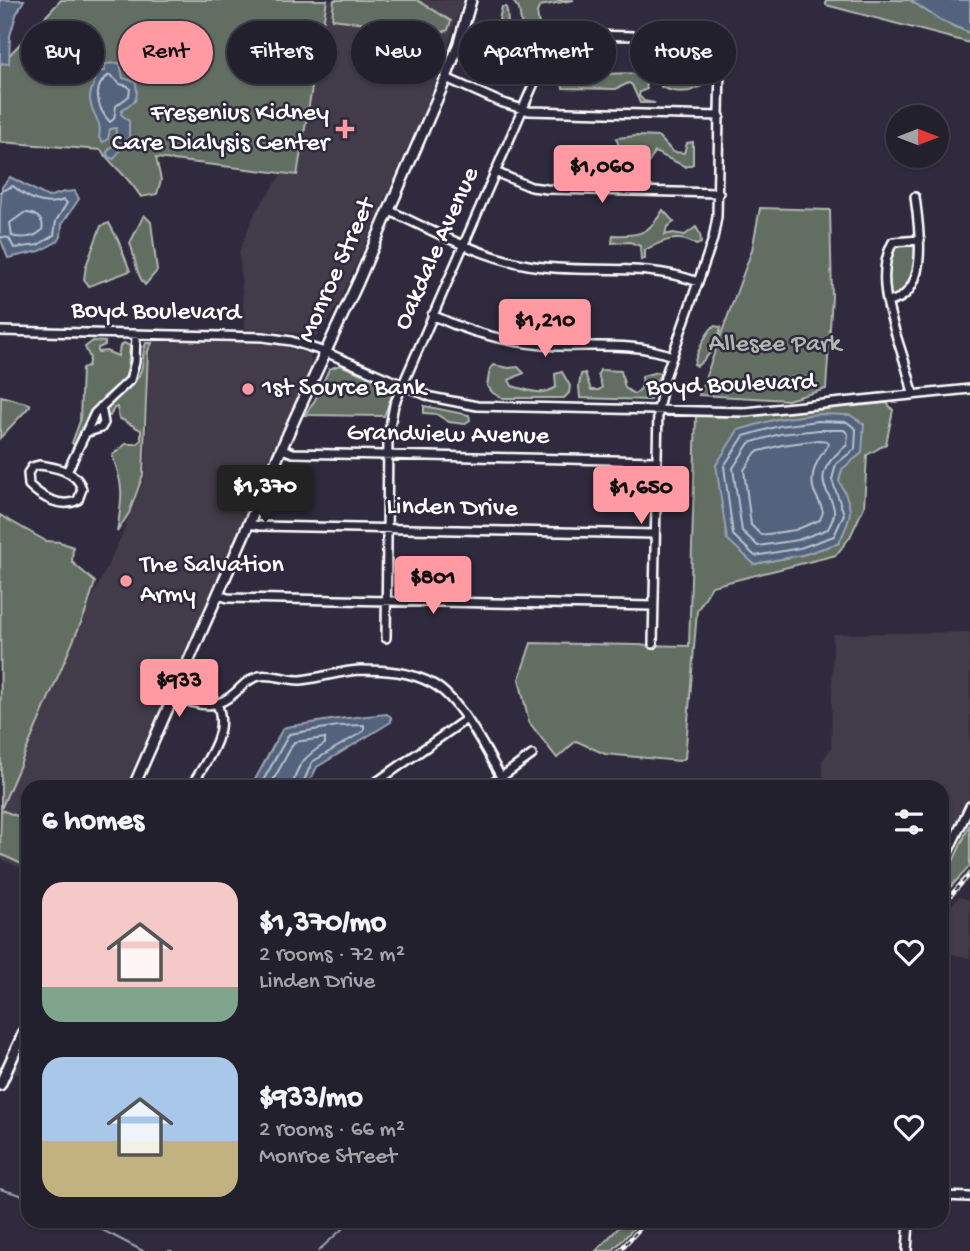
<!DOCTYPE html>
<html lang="en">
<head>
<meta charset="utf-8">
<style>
  :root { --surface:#23202e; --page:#2b2836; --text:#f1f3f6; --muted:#a3a3aa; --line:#403e4a; --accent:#ff9aa2 }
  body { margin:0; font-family:"Gochi Hand",sans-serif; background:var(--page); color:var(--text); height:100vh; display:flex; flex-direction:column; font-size:26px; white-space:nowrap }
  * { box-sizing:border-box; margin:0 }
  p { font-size:23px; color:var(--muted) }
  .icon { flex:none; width:38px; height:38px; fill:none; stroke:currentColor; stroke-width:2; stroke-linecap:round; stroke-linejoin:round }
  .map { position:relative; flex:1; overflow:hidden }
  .drawer { position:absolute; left:21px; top:780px; width:928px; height:448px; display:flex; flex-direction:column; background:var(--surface); border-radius:21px; box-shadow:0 2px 5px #0004,0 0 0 2px var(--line) }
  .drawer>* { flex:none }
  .hud { position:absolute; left:21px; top:21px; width:929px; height:63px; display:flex; gap:14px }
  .needle { width:46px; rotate:90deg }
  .buttons { position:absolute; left:886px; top:105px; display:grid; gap:14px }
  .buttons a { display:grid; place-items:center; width:63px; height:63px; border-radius:50%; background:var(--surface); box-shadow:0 2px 5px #0004,0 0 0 2px var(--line); font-size:35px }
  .price { position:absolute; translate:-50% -60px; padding:0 16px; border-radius:7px; background:var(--accent); color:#111; font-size:23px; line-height:46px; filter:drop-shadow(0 2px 4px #0008) }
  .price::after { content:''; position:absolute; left:50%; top:42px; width:21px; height:16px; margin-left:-10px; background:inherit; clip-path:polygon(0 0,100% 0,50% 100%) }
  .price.selected { background:#222; color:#fff }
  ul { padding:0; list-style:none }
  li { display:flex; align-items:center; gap:21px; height:175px; padding:0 21px }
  li span { display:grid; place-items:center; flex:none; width:196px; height:140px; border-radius:21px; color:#555 }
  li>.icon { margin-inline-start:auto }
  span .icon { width:84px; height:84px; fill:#fffc; stroke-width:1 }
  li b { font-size:30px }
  h2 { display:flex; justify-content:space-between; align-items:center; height:84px; padding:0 21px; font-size:30px }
  .tag { padding:0 24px; border-radius:32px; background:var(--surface); box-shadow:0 2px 5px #0004,0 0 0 2px var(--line); font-size:24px; line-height:63px }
  .tag.selected { background:var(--accent); color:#111 }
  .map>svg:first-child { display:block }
  .built { fill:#433a48 }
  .green { fill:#626e62; stroke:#b0b6b0; stroke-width:2; fill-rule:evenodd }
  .water { fill:#53647e; stroke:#98a2b2; stroke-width:2 }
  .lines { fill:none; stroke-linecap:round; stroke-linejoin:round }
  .shore { stroke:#bac1cb; stroke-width:2 }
  .stream { stroke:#98a2b2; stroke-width:2 }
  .minor-casing { stroke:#fff; stroke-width:12 }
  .major-casing { stroke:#fff; stroke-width:14 }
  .minor { stroke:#2f2a3d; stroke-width:7 }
  .major { stroke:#2f2a3d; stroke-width:9 }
  .rail-casing { stroke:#fff; stroke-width:4.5 }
  .rail { stroke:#2f2a3d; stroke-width:2; stroke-dasharray:5; stroke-linecap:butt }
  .poi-dot { fill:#ff9aa2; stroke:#2f2a3d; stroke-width:2.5 }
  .labels { text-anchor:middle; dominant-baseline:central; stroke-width:5; stroke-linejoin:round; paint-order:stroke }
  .poi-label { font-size:26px; fill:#fff; stroke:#2f2a3d; text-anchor:start }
  .street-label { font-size:26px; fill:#fff; stroke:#2f2a3d }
  .park-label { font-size:26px; fill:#b0b6b0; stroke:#2f2a3d }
</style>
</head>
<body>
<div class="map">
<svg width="970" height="1251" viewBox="0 0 970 1251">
  <rect width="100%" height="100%" fill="#2f2a3d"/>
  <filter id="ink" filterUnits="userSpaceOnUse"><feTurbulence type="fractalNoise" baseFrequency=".0143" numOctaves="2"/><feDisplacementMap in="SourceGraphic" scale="14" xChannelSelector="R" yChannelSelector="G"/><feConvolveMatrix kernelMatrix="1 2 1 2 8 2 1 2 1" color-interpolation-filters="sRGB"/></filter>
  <g filter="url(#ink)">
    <path class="built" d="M322 0H462L445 57 424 111 339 303 317 337 290 332 245 329 239 252 255 212 294 157Z
      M150 340 274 344 310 354 312 363 261 483 125 787 28 788V871L0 859V811L86 611 121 537 145 476Z
      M970 632V799L952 831H942V788L824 787 822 761 831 748 833 634Z
      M958 897 970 900V958L942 952V915Z
      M28 1037V1074H12Z"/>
    <path class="green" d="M61 0H327L297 175 156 158 161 180 157 194 141 197C128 176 115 169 101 150L0 142V65Z
      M334 0H417L451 21 448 30 443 32 332 19Z
      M512 0H574L540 6 537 12 539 25 526 50 517 52 511 44 508 43 501 62 497 61 494 41 502 7H506C510 18 504 25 514 33L522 28 519 9Z
      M826 0H910L940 20 970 33V43L826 5Z
      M692 68H701L706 75 707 82C693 94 677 94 661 87L665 76 682 78Z
      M576 69C586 70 595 73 604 74 621 75 643 66 647 89L640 92 639 96 644 101 655 103H640L632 85 629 83 616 89 563 88 562 80 565 73Z
      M636 136 659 137 673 152 684 153 687 143 693 142V164L686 167 655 152 646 167 635 168 622 154 616 138Z
      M760 208 830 210 832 297 826 389 788 400 699 395 752 250Z
      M663 210 674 222 667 227 665 235 673 233 685 235 696 227 700 234 701 243 696 245C679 233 662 241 645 250V259L641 260 640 246 630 242 612 243 613 235C640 236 649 234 663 210Z
      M144 215 151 222 157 271 145 285C136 275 135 256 130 243Z
      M109 223 118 240 130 271 89 286 84 279 86 266 101 226Z
      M906 243 915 244 917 247C915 268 913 286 894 298L891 297C887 278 887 263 894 245Z
      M714 326 721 327C717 344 711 355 697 366L694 364C697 353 705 334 714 326Z
      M93 341 105 342V345L98 348V352L106 351 118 356 120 346 124 343 130 346 127 377 103 398 87 417 75 445 72 443 80 421 82 368 88 366 90 358 85 347Z
      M146 343H152L148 351 143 475 129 513 117 532C122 498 125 488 112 455L126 444H137L141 440V430L119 418 117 407 114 408 110 416 105 413C114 397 136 388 141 370 144 361 142 352 146 343Z
      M340 365 388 385 394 390 384 416 305 415 315 400 329 369Z
      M493 365 509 368 518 367 524 373 509 380 512 386C527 390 541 397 556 387L555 374 562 372 570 386 569 393 564 398H502L493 393 487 386 490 369Z
      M600 370 621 371 625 388 634 394C642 390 643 385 642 376L657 372 660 374 658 379 652 382 650 400 580 398 579 386 581 374 585 373 591 390H599L602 387 598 374Z
      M1 396 30 404V406L0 438Z
      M887 403 893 410 886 444 867 455 864 507 850 537 836 555 712 586 697 611 685 758 679 761 605 754 576 741 557 758 529 722 519 679 531 643 689 646 696 416 743 417ZM864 424 842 469 839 482V543L802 555 754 564Z
      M424 406 469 415 470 420 464 424 449 422 436 414 424 413Z
      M0 515 46 541 60 542 73 547 72 562 95 582 86 611 1 809Z
      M1 810 28 820V867L0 854Z
      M970 824V866L945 893 942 886Z
      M624 1222H640L612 1251H596Z"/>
    <path class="water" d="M0 0H24L16 15 10 36 9 64 0 63Z
      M910 0H970V33L940 20Z
      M120 63 123 78 136 82 137 93 135 101 123 109 121 114 129 121V137L114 159 108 157 107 152 115 143 116 128 110 129 108 139 103 142 99 138C102 120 95 120 91 105 87 92 96 83 98 71H105V64Z
      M10 177 48 197 64 192 75 191 79 199 62 224 61 237 58 241 40 251 8 258 0 238V210L2 187Z
      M818 414 850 415 864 424 862 453 842 469 839 481C855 511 852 514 839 543L802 555 754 564 727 539 716 465 738 430 777 419Z
      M387 714 391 717V722L317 767 307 787H251L282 730 286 727 337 719Z"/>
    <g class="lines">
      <path class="shore" d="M110 75 120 84 128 86 130 89 129 96 116 106 114 119 110 122C97 109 91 85 110 75Z
        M0 192 13 186C27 198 45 208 64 200L67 203 56 221 54 235 38 245 14 248 9 238 0 237
        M24 213C34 212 45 219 42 230 35 238 21 239 12 236L10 223Z
        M818 421 847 422 856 429 855 449 836 464 832 480 844 514 834 536 800 548 755 556 733 535 724 466 744 436 779 426Z
        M819 430H844L848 434 847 445C832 457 816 472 827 492 830 498 835 506 834 513 834 518 830 525 828 529L798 540 758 546 742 531 733 468 749 443 780 434Z
        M819 440 827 441 829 444C819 457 808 473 814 491 817 498 821 504 823 512L820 520 795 530 761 535 751 525 744 470 756 452 782 445Z
        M259 788 289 734 338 726 364 725V731L312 762 301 788
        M269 788 294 742 325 738V744C308 754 294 766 293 788"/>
      <path class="stream" d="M0 1189 28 1197
        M87 1222 143 1251
        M167 1251H172
        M318 1251 350 1222"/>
      <defs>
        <path id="minor" d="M446 78 500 102 529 111 720 116
          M495 172 531 187 547 189 719 193
          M388 210C431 230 481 257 528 265 585 275 642 261 698 282
          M887 302C931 297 919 227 915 197
          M432 315C472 334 514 344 558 346 596 347 636 342 672 356
          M0 331 263 337 291 341 325 352 431 397 477 406 745 412 970 389
          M913 395C906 349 868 287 893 242L920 240
          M85 433 101 428 104 423 101 407
          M282 449 293 453 656 461
          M39 465C55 467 77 471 82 489L78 500C61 509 41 497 29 485L28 473 32 467Z
          M67 472 95 413 130 380 135 362 136 334
          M249 524 260 526 655 534
          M218 595 228 598 653 606
          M386 638 388 437 394 405 541 67C565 32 595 35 633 36 653 36 673 37 693 37 708 40 715 49 720 63L717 217 713 239 665 377 658 410 653 644
          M173 696C199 705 215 712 237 691 244 684 249 679 259 676 273 673 287 681 301 680 321 678 340 671 360 670 385 670 410 671 433 684 462 700 490 758 507 788
          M190 788C205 763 230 733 217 704
          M368 788 465 720
          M486 788 532 755
          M942 865 970 806
          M942 1196 970 1197
          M907 1251 909 1222"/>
        <path id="major" d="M133 788 295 418 358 282 446 78 459 43 471 0
          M0 1085 28 1023"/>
      </defs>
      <use href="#minor" class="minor-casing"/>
      <use href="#major" class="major-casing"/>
      <use href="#minor" class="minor"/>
      <use href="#major" class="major"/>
      <defs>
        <path id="rail" d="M942 905 970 874
          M619 1251 646 1222"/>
      </defs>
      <use href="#rail" class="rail-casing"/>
      <use href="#rail" class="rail"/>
    </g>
  </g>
  <g class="poi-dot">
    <path d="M341.5 118.5h7v7h7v7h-7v7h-7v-7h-7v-7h7z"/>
    <circle cx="248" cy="389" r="7"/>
    <circle cx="126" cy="581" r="7"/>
  </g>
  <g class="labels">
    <g class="poi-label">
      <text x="329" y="114" text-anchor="end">Fresenius Kidney<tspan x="329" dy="30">Care Dialysis Center</tspan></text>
      <text x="262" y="389">1st Source Bank</text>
      <text x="140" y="566">The Salvation<tspan x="140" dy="30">Army</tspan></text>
    </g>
    <g class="street-label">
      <text transform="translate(438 249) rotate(-66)">Oakdale Avenue</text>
      <text transform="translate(338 271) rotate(-66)">Monroe Street</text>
      <text transform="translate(156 313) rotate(1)">Boyd Boulevard</text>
      <text transform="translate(731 386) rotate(-2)">Boyd Boulevard</text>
      <text transform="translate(448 436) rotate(1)">Grandview Avenue</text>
      <text transform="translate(452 509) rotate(1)">Linden Drive</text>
    </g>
    <g class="park-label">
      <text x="775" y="345">Allesee Park</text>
    </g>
  </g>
</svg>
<div class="buttons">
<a><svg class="needle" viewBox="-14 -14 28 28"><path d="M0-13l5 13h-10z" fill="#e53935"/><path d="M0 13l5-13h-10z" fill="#a3a3aa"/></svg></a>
</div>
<b class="price" style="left:602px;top:205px">$1,060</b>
<b class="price" style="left:545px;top:359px">$1,210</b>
<b class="price selected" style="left:265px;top:525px">$1,370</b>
<b class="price" style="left:641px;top:526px">$1,650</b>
<b class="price" style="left:433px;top:616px">$801</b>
<b class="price" style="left:179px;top:719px">$933</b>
<div class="hud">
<a class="tag">Buy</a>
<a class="tag selected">Rent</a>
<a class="tag">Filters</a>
<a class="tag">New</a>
<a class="tag">Apartment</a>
<a class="tag">House</a>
</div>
<section class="drawer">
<h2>6 homes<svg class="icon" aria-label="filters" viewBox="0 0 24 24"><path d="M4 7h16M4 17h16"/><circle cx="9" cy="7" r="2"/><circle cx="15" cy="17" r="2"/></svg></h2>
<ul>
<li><span style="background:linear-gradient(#f6c9c9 75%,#7fa58c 0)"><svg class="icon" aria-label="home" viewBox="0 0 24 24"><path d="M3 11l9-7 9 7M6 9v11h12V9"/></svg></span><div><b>$1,370/mo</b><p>2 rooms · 72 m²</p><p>Linden Drive</p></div><svg class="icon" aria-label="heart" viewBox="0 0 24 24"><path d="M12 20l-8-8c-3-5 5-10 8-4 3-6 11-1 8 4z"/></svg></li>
<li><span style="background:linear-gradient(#a9c7e8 60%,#c2b280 0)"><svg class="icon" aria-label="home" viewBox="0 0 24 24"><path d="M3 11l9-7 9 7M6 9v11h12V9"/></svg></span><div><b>$933/mo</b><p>2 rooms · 66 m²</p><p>Monroe Street</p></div><svg class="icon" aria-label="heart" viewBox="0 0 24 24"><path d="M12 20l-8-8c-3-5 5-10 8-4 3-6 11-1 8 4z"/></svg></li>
</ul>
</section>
</div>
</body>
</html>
